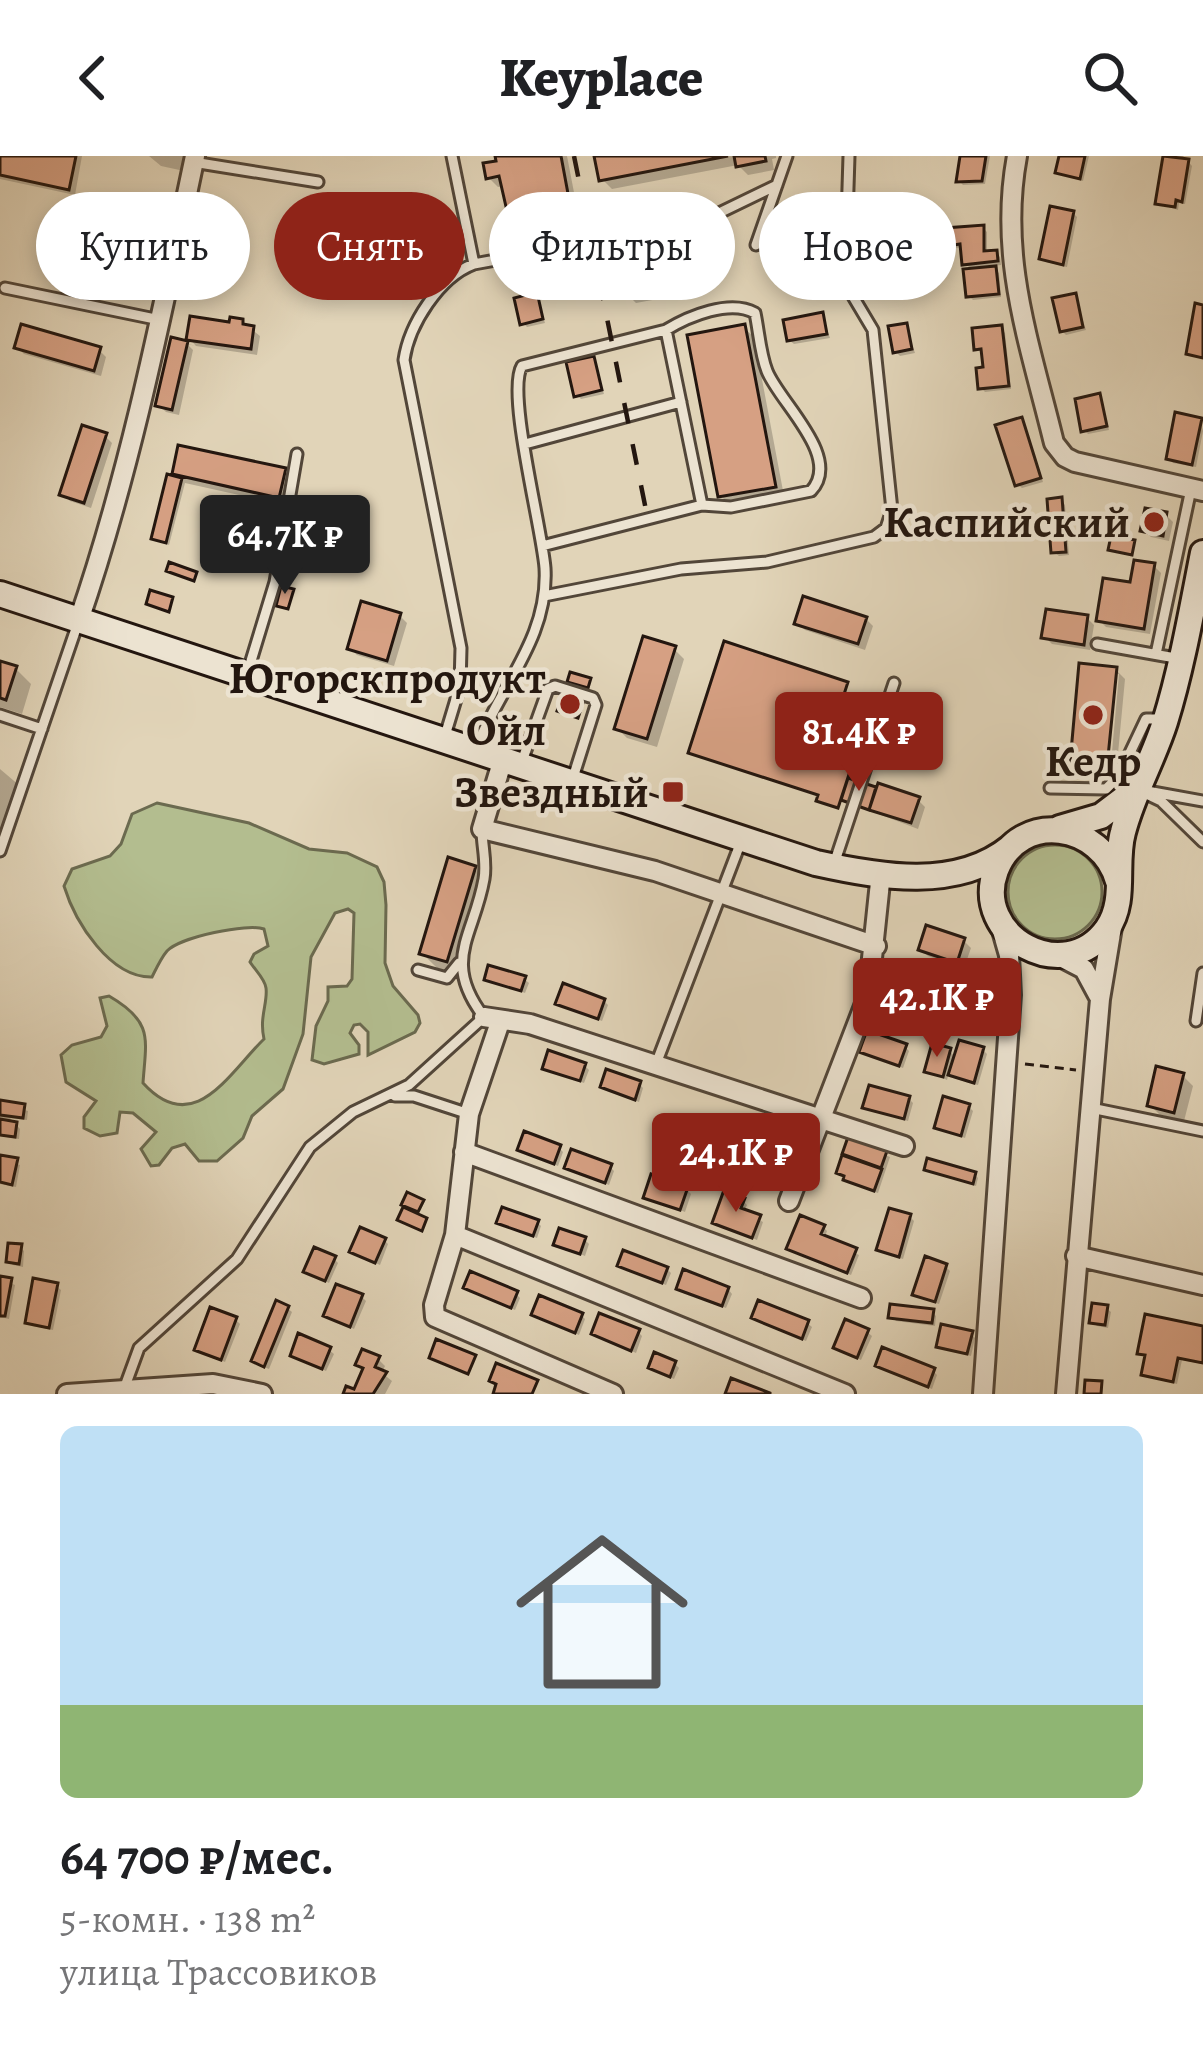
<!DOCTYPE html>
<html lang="ru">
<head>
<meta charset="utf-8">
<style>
  :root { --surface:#fff; --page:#f2f2f2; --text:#202124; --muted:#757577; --line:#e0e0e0; --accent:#8f2418 }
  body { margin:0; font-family:Alegreya,serif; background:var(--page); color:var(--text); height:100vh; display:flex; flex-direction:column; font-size:45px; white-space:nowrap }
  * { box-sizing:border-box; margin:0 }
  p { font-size:39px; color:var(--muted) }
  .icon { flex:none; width:66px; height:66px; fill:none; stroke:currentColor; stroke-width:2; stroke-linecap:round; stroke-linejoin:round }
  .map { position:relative; height:1238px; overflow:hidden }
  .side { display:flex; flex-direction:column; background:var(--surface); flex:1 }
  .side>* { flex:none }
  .top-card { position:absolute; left:36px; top:36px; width:1131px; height:108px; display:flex; gap:24px }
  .price { position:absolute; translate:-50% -102px; padding:0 27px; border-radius:12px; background:var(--accent); color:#fff; font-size:39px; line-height:78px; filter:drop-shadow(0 3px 6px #0008) }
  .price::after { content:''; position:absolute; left:50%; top:72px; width:36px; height:27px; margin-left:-18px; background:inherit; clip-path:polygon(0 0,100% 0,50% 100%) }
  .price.current { background:#222; color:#fff }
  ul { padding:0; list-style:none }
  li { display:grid; align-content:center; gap:24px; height:636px; padding:0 60px }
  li+li { border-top:3px solid var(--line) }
  li span { display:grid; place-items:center; height:372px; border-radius:18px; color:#555 }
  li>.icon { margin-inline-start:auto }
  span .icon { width:216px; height:216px; fill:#fffc; stroke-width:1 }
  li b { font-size:51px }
  .tag { padding:0 42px; border-radius:54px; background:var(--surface); box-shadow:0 6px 18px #0003; font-size:42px; line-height:108px }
  .tag.current { background:var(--accent); color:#fff }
  header { display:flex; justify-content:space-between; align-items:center; height:156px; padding:0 60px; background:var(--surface); font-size:54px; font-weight:800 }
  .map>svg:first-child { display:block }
  .green { fill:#b3bd8f; stroke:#6b6a4f; stroke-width:3 }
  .shadow { fill:#0003 }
  .building { fill:#d6a083; stroke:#23160f; stroke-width:3 }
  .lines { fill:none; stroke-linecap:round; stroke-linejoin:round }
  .lane-casing { stroke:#524639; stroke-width:15 }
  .street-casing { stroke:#524639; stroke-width:24 }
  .secondary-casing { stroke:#23160f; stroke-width:30 }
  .path { stroke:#23160f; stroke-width:3; stroke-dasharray:9 6; stroke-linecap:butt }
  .lane { stroke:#ece3d1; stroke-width:9 }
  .street { stroke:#ece3d1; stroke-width:18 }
  .secondary { stroke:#ece3d1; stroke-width:24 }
  .rail { stroke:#23160f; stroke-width:4.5; stroke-dasharray:21 21; stroke-linecap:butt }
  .poi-dot { fill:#8f2418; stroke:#ece3d1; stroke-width:4.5 }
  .labels { text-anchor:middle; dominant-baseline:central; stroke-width:9; stroke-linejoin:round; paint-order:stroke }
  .poi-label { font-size:45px; font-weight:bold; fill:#23160f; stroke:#ece3d1; text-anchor:end }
</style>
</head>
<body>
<header><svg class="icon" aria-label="back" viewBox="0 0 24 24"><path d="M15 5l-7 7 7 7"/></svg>Keyplace<svg class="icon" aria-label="search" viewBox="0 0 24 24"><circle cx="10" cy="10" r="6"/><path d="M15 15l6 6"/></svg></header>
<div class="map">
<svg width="1203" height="1238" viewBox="0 0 1203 1238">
  <rect width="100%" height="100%" fill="#e1d4b8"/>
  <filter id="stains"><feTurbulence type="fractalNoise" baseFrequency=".00167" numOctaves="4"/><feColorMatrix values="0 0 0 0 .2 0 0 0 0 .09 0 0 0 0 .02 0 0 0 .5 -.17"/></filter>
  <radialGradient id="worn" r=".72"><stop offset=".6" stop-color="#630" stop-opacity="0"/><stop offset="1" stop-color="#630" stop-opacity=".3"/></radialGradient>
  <path class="green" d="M157 647 249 667 309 693 347 697 377 711 384 726 386 749 385 807 393 830 418 859 420 867 415 876 368 899V876L360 868 354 869 350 877 359 889V898L324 908 312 904 316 870 328 845V831L347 830 352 823 354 757 348 753 335 757 311 801 303 878 283 933 252 960 243 982 217 1005H199L185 988 172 992 159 1009 151 1010 141 993 156 976 133 957 120 956 117 977 100 980 84 972V961L96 945 66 926 61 899 72 889 101 881 107 870 100 842 109 840C154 866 146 883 143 927 194 983 229 917 264 883 259 861 268 847 266 832 265 823 255 814 250 806L254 798 268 790 264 773C248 767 180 781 167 795 161 802 156 813 152 821 110 822 75 766 64 730L72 713 110 700 121 688 132 658Z
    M1008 736a47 47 0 1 1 94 0a47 47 0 1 1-94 0Z"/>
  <path class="shadow" d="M0 0H82L75 39 0 23Z
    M149 0H187L184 15 161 10Z
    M498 0H567L577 52 561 55 565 74 552 76 541 59 519 64 509 54 505 30 498 31 488 21Z
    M598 0H776V2L772 3 774 14 748 19 738 9 612 33 602 23Z
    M963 0H990L985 28 963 29 959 25Z
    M1062 0H1089L1083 25 1058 16Z
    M1166 0H1183L1192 10 1185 48 1179 47 1178 54 1158 47Z
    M1073 57 1077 61 1067 111 1046 106 1042 102Z
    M983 72 987 76V98L996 97 1000 101 1001 109 992 110 999 117 1001 141 973 144 969 140 973 115 965 107 964 91 954 92 949 88Z
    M718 95 725 116 710 119 712 133 636 147 629 140 624 112Z
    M536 139 545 167 527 171 523 167Z
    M1075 140 1086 174 1066 179 1062 175Z
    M822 160 830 182 794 188 789 184Z
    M242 166 260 180 257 199 196 190 189 182Z
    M906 170 915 197 900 200 896 196Z
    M744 172 754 181 784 340 731 350 721 340Z
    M1001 172 1005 177 1011 233 985 236 981 232 986 214 985 197 977 193Z
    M173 184 196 190 187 188 193 194 179 259 166 256 159 249Z
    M17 191 99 194 106 201 101 220 24 198Z
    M593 203 604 238 581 243 577 239Z
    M1099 240 1109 274 1088 278 1084 274Z
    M1021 265 1043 326 1022 332 1017 328Z
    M1200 265 1203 275 1196 311 1173 307 1169 302Z
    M105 280 112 287 91 352 70 345 63 338Z
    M284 314 294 324 289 350 185 327 169 389 154 382 169 322 182 325 175 317Z
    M1061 344 1065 349 1069 399 1059 400 1054 396Z
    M1166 359 1173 366 1169 385 1151 381 1143 374Z
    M1154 410 1161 417 1150 478 1106 471 1099 464Z
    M400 460 407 467 394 510 357 499 350 492Z
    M1087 462 1094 469 1090 494 1052 488 1045 481Z
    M866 463 873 470 865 494 805 474 797 467Z
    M674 493 684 503 657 591 627 582 617 572Z
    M0 508 16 513 31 528 22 558 0 551Z
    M1082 510 1115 513 1125 523 1116 619 1110 618 1119 518H1113L1104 618 1083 616 1073 606Z
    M846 528 825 597 854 607 848 625 918 644 925 651 918 673 842 644 839 652 821 645V639L692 597Z
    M0 613 20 630 0 687Z
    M474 712 490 728 462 820 437 812 422 797Z
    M964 785 971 792 964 812 928 800 921 793Z
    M487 823H524L529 827 525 837Z
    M604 845 608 849 602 865 559 847Z
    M905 891 909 895 903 912 862 895Z
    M983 894 987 898 978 929 956 923 949 916 947 924 928 915 949 895 957 902Z
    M585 910 589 914 584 927 545 912Z
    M1183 920 1193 930 1184 965 1160 959 1150 949Z
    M639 928 643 932 639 946 603 931Z
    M909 943 913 947 908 965 866 951Z
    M0 947 28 955 27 964 10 962 20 973 19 983 0 980Z
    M969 951 973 955 965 982 937 971Z
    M769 982 773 986 760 1023 748 1019 744 1015 750 999 742 994Z
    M850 985 890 1001 878 1037 850 1027 839 1016Z
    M559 992 563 996 558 1010 521 993Z
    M0 1002 20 1009 16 1031 0 1028Z
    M568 1011H610L614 1015 609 1029Z
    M927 1013 974 1018 978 1022 976 1030Z
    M687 1034 691 1038 685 1056 647 1041Z
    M743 1045 747 1049 744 1056 763 1066 757 1084 715 1066Z
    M910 1061 914 1065 903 1103 884 1097 880 1093Z
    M499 1066H537L541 1070 537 1082Z
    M823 1071 827 1075 824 1083 859 1099 851 1119 790 1092Z
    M384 1084 388 1088 380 1109 353 1096Z
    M585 1084 589 1088 585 1100 557 1088Z
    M20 1091 24 1095 23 1111 13 1109 9 1105Z
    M334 1103 338 1107 329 1127 307 1116Z
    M620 1109 667 1113 671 1117 666 1129Z
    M946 1111 950 1115 939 1148 920 1142 916 1138Z
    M0 1123 15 1129 9 1163 0 1161Z
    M56 1130 61 1134 53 1174 32 1170 28 1166Z
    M467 1131 516 1138 520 1142 515 1154Z
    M679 1132 728 1133 732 1138 726 1152Z
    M362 1141 366 1145 354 1173 326 1159Z
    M287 1152 292 1156 269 1213 259 1209 254 1205Z
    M1106 1152 1111 1156 1108 1172 1097 1170 1093 1166Z
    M932 1156 936 1160 935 1170 896 1165 892 1160Z
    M534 1158 581 1159 585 1163 579 1179Z
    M754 1162 807 1167 812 1171 806 1185Z
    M236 1164 240 1168 225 1206 197 1193Z
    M1203 1173V1208L1182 1204 1177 1228 1144 1218 1148 1202 1140 1197Z
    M638 1176 642 1180 636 1197 594 1178Z
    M867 1176 872 1180 861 1204 836 1191Z
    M971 1178 975 1182 971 1200 939 1190Z
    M329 1194 334 1198 326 1215 293 1199Z
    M378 1203 385 1210 382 1217 392 1225 385 1238H346L356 1237 365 1215 359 1208Z
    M675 1208 679 1212 674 1223 651 1212Z
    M878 1210 933 1215 937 1219 932 1233Z"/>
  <path class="building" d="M0 0H76L69 34 0 19Z
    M495 0H561L569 43 553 46 556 64 540 68 536 49 507 55 499 20 486 23 483 7 496 5Z
    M594 0H728L599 25Z
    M734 0H765L766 5 736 11Z
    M960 0H986L982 25 956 26Z
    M1059 0H1085L1080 23 1055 17Z
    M1163 0 1189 3 1182 46 1176 44 1175 51 1155 48Z
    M1050 50 1074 55 1063 109 1039 103Z
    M984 69V95L997 94 998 105 962 109 960 88 947 90 945 72Z
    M719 92 723 113 705 116 701 95Z
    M701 95 707 127 626 142 621 110Z
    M996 110 999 138 966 141 963 113Z
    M537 136 543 163 520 169 514 142Z
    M1076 137 1083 171 1060 176 1052 142Z
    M1195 147 1203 149V202L1186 198Z
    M823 156 827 178 787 185 783 164Z
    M190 160 229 166 230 161 243 163V168L254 170 251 193 186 184Z
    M907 167 912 193 893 197 888 170Z
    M21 168 101 191 94 215 14 192Z
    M745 168 776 331 718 341 687 179Z
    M1002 169 1009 230 978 233 976 212 983 211 981 193 974 194 972 172Z
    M171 181 188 185 172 254 155 250Z
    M594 200 602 234 574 241 566 206Z
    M1100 237 1107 270 1081 276 1075 243Z
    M1175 256 1202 262 1192 309 1166 303Z
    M1022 261 1041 322 1015 330 995 269Z
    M82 269 107 277 84 347 59 339Z
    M178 289 286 312 279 342 172 318Z
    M167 318 182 322 166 387 151 383Z
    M1062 341 1066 396 1051 397 1047 343Z
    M1145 352 1167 356 1163 380 1140 375Z
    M1111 380 1135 384 1132 399 1108 394Z
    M1134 404 1155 407 1144 473 1096 465 1103 422 1130 426Z
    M169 406 197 416 194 425 166 415Z
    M281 430 294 433 288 453 276 450Z
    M150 434 173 441 169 456 146 448Z
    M803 440 867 461 858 488 794 468Z
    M361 445 401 457 387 505 347 493Z
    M1046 453 1088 459 1084 489 1041 482Z
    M643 480 676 490 647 583 614 573Z
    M724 485 848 526 826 594 854 603 838 652 816 645 818 639 688 597Z
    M0 505 17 510 6 544 0 542Z
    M1079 507 1117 511 1107 611 1070 607Z
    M570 516 591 522 588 532 567 526Z
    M567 526 588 532 578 562 557 555Z
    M848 622 876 631 869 654 841 644Z
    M878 627 920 641 911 667 869 654Z
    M448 701 476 710 447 806 419 798Z
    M926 769 965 782 957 807 918 794Z
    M488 809 526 820 521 835 484 824Z
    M563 827 605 843 598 863 555 848Z
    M867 874 907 888 899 910 859 896Z
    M959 884 984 891 974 927 948 919Z
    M932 887 951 892 943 921 924 916Z
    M548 894 586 907 580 925 542 913Z
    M1156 910 1184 917 1174 957 1147 950Z
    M606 913 641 925 635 944 600 931Z
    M869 929 910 940 904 963 862 952Z
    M943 940 970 948 961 980 934 972Z
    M0 944 25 948 23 962 0 959Z
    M0 963 17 966 15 981 0 979Z
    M747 971 770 979 756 1021 741 1016 747 998 739 995Z
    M524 975 561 989 554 1008 517 994Z
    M848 981 887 995 881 1012 842 998Z
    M571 993 612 1008 605 1027 564 1012Z
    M0 999 18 1002 12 1029 0 1026Z
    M842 999 882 1013 874 1035 843 1024 844 1020 836 1017Z
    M927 1002 976 1016 973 1028 924 1014Z
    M651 1018 688 1031 680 1054 643 1042Z
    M724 1034 745 1042 741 1052 761 1059 752 1082 712 1067Z
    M407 1036 424 1044 418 1056 401 1049Z
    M403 1051 427 1062 422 1075 397 1064Z
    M502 1051 539 1064 533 1080 496 1067Z
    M889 1052 911 1058 899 1101 876 1094Z
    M800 1059 825 1069 821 1078 857 1092 847 1117 786 1093Z
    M360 1071 386 1082 375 1107 349 1096Z
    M559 1072 586 1081 580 1098 553 1089Z
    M8 1087 22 1088 19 1108 6 1106Z
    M314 1091 336 1100 325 1125 303 1116Z
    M623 1094 668 1111 662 1127 617 1110Z
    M925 1100 947 1108 935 1146 912 1139Z
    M683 1113 729 1131 722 1150 676 1133Z
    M470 1115 518 1135 511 1152 463 1132Z
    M0 1120 12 1122 5 1160H0Z
    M33 1122 58 1127 49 1172 25 1167Z
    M336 1128 363 1138 350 1171 323 1160Z
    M539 1139 583 1157 575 1177 531 1159Z
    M276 1144 289 1150 264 1211 251 1205Z
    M758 1144 809 1164 802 1183 751 1162Z
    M1092 1147 1108 1149 1105 1169 1089 1167Z
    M890 1148 934 1153 932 1167 888 1162Z
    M210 1151 237 1161 221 1204 194 1194Z
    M599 1157 640 1173 631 1195 591 1178Z
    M1145 1158 1203 1170V1207L1178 1202 1173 1226 1141 1219 1145 1199 1137 1198Z
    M845 1163 869 1173 857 1202 833 1192Z
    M941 1168 973 1175 967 1198 936 1191Z
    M298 1177 331 1191 322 1213 290 1200Z
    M436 1183 476 1199 468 1218 429 1202Z
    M882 1191 935 1212 928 1231 875 1210Z
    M362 1193 380 1200 375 1211 387 1216 373 1238H343L346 1230 354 1233 363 1212 355 1209Z
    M654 1196 676 1205 670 1221 648 1212Z
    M496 1207 538 1224 532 1238H493L496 1228 489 1225Z
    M731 1222 770 1237V1238H725Z
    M1085 1224 1102 1225 1101 1238H1084Z"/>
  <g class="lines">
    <defs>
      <path id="lane" d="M452 0 474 108 544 95
        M193 6 318 26
        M684 74 777 29
        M756 89 787 0
        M5 132 160 164
        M666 174 702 349
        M525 288 681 246
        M544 440 681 413 767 406 874 381 886 372 892 354 873 174 845 127 849 0
        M1097 488 1181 503
        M1156 498 1191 333
        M247 518 275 426 297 298
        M0 559 42 573
        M444 583 460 530 461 492 404 204C409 169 439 121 474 108
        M476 593C499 531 549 483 545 412 542 372 506 236 522 210L666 174C689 160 730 143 755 157 759 176 760 197 767 215 779 246 843 301 811 335L731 351 702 349 542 390
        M521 608 548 533 555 530 593 542 596 549 572 625
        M1050 632 1106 633 1119 620 1146 563H1165
        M1140 635 1161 645 1203 686
        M1147 635 1203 645
        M0 695 79 464
        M835 705 894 527
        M418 814 447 822 459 807
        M1196 865 1203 817
        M656 908 742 683
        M395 940H414L469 958
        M1091 952 1203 975
        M124 1233 139 1192 237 1103 310 991 353 956 409 929 484 861C441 805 474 780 484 723 487 706 482 690 482 674"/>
      <path id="street" d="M1017 0C998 102 1030 188 1054 287L1065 301 1075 306 1203 335
        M79 464C131 313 162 156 195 0
        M503 603 482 673 655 715 876 790
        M1059 800 1084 813 1098 839
        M484 861 530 868 904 990
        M500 866 469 958 455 1079 434 1149 435 1161 613 1238
        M464 996 861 1142
        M789 1045 868 840 881 717
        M455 1079 845 1238
        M1076 1100 1203 1129
        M67 1238 213 1228 262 1238
        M983 1238 1011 839 1009 799 1001 771
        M1066 1238 1100 843 1113 765"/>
      <path id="secondary" d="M0 438 816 707C880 721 957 735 1011 691
        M1060 672 1101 660 1134 635
        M1118 725C1102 667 1020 653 996 714 971 781 1065 832 1107 773 1127 745 1114 708 1123 676 1133 637 1153 604 1165 566 1182 511 1192 453 1203 397"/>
    </defs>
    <use href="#lane" class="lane-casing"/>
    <use href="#street" class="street-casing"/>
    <use href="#secondary" class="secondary-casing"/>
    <path class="path" d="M1025 908 1076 914"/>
    <use href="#lane" class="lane"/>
    <use href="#street" class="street"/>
    <use href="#secondary" class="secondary"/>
    <path class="rail" d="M574 0 646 354"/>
  </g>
  <g class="poi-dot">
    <circle cx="1154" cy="366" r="12"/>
    <circle cx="570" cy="548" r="12"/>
    <circle cx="1093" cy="559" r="12"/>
    <rect x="661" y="624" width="24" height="24" rx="6"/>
  </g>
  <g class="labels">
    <g class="poi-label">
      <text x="1130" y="366">Каспийский</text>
      <text x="546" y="522">Югорскпродукт<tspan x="546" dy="52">Ойл</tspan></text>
      <text x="1093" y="605" text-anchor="middle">Кедр</text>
      <text x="649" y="636">Звездный</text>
    </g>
  </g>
  <rect width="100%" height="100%" filter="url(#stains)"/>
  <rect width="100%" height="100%" fill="url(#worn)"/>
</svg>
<b class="price current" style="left:285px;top:441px">64.7K ₽</b>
<b class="price" style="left:859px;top:638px">81.4K ₽</b>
<b class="price" style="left:937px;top:904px">42.1K ₽</b>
<b class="price" style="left:736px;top:1059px">24.1K ₽</b>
<div class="top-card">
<a class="tag">Купить</a>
<a class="tag current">Снять</a>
<a class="tag">Фильтры</a>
<a class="tag">Новое</a>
</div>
</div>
<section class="side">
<ul>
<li><span style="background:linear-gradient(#bfe0f5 75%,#8fb573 0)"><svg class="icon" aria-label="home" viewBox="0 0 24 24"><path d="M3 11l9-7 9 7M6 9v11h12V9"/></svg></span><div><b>64 700 ₽/мес.</b><p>5-комн. · 138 m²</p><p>улица Трассовиков</p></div></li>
</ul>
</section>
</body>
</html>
